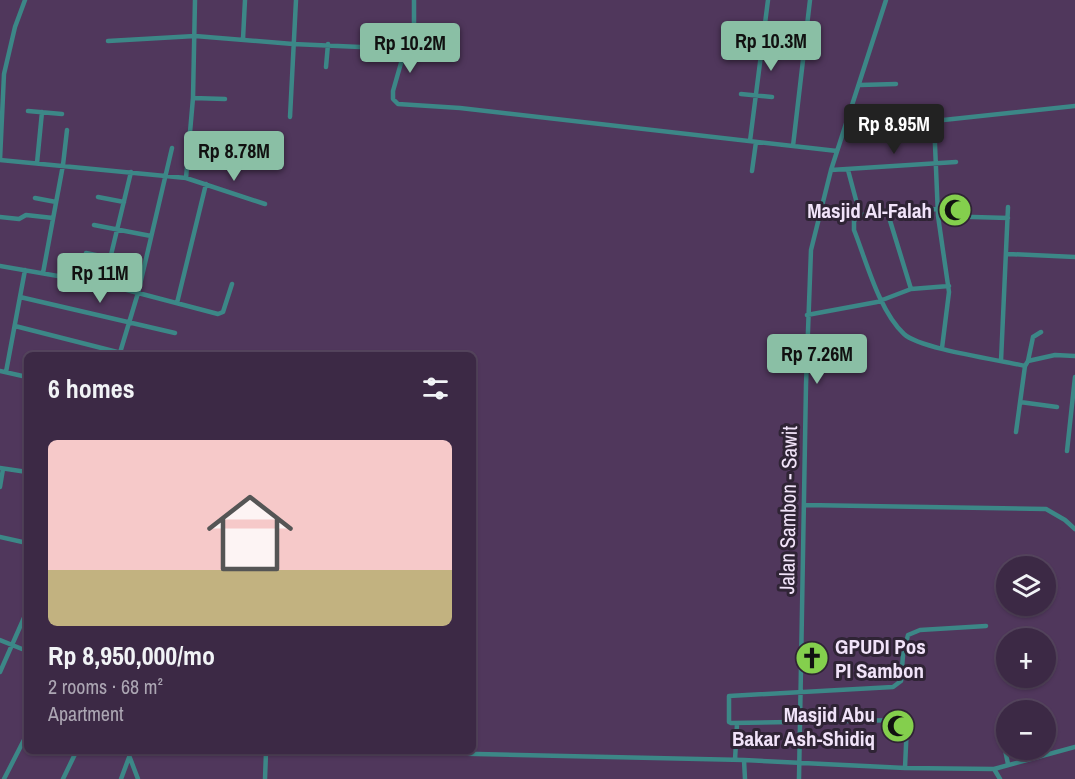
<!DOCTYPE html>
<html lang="en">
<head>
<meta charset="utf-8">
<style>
  :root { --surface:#3c2945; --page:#43314c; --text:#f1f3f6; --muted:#aca6b3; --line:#55455e; --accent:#8abfa5 }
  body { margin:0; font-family:"Archivo Narrow",sans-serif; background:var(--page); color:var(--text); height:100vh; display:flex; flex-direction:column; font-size:22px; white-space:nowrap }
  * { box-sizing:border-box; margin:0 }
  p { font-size:20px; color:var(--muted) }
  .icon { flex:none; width:33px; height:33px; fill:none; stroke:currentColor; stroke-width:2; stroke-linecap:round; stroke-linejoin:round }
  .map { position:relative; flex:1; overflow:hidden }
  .sheet { position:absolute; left:24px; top:352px; width:452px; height:402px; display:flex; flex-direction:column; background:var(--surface); border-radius:9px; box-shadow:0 2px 4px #0004,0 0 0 2px var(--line) }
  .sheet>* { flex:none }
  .fabs { position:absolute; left:996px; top:556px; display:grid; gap:12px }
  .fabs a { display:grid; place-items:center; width:60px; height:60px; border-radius:50%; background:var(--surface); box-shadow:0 2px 4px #0004,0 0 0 2px var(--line); font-size:30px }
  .price { position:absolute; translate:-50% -51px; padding:0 14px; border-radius:6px; background:var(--accent); color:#111; font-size:20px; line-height:39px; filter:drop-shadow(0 2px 3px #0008) }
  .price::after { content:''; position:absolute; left:50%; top:36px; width:18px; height:14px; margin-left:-9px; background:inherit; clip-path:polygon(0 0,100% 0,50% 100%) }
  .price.active { background:#222; color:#fff }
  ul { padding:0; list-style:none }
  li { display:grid; align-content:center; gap:12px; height:318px; padding:0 24px }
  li+li { border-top:2px solid var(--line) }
  li span { display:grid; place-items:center; height:186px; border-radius:9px; color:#555 }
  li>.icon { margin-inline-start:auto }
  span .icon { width:108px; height:108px; fill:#fffc; stroke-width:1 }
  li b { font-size:26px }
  h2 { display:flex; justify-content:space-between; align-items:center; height:72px; padding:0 24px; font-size:26px }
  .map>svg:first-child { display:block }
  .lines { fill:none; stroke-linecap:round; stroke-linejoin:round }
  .minor { stroke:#3c8787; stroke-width:4.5 }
  .labels { text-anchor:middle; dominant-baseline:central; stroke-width:6; stroke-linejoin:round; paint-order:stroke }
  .poi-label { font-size:21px; font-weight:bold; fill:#f1e3f9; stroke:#2f2435; text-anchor:end }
  .street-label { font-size:21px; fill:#f1e3f9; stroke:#2f2435 }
</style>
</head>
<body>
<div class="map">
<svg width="1075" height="779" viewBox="0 0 1075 779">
  <rect width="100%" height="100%" fill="#50375c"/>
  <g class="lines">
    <path class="minor" d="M750 36 779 39
      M243 39 245 0
      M108 41 195 36 293 44 405 49 414 25V0
      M405 49 393 91V99L398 104 460 108 837 151
      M326 67 328 44
      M860 85 896 84
      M741 94 772 97
      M193 98 225 99
      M28 111 62 114
      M290 117 296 0
      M750 141 768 0
      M793 146 810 0
      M0 160 186 178 265 204
      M0 160 4 74 15 27 25 0
      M37 163 42 112
      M831 170 956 162
      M848 170 860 215 938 209
      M752 171 756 142
      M186 178 193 98 195 0
      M98 197 124 202
      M35 198 56 202
      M888 214 911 289
      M860 215 854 221V230C866 260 879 311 904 334 920 349 1000 360 1025 366
      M938 216 1008 218
      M0 217 19 219 26 215 53 218
      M94 225 151 236
      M86 253 110 258
      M1008 254 1075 257
      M0 266 104 284 218 314 223 312 232 284
      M43 273 63 165 67 130
      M104 284 131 172
      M20 297 175 333
      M177 303 206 184
      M807 315 877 302 911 289 949 286
      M15 326 133 356
      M942 348 949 292 938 216 934 121 1075 106
      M119 356 138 293 172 148
      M1001 361 1008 207
      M1028 361 1055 355 1075 356
      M0 371 27 377
      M6 372 25 270
      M1020 402 1057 407
      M1016 432 1025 366 1028 361 1033 337 1041 332
      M1067 451 1075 377
      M0 468 27 472
      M0 487 3 469
      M805 505 1046 509 1065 520 1075 529
      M0 537 27 543
      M0 640 27 651
      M0 672 27 611
      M999 721 1008 764
      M390 752 744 760 905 768 994 769 1000 779
      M130 758 138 779
      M735 760 737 724
      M744 760 745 779
      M905 768 907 723 903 720 731 723 729 722V696L893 687 901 681 903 655 908 635 920 630 986 626
      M994 769 1075 747
      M4 779 27 734
      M63 779 76 752
      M121 779 131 752
      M265 779 266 752
      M799 779 806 385 811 250 831 170 886 0"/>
  </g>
  <defs>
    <symbol id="mosque-disc" viewBox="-11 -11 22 22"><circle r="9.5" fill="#84cf4d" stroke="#2f2435"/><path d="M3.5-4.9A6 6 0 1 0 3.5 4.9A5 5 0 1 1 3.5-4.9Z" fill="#111"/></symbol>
    <symbol id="church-disc" viewBox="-11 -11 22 22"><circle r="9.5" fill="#84cf4d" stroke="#2f2435"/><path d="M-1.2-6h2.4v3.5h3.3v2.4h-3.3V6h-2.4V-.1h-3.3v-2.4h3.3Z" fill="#111"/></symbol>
  </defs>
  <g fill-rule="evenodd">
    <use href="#mosque-disc" x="936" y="191" width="38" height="38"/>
    <use href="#church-disc" x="793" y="639" width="38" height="38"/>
    <use href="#mosque-disc" x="879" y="707" width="38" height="38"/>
  </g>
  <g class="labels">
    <g class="poi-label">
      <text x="932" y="210">Masjid Al-Falah</text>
      <text x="835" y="646" text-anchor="start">GPUDI Pos<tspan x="835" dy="24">PI Sambon</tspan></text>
      <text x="875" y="714">Masjid Abu<tspan x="875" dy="24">Bakar Ash-Shidiq</tspan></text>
    </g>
    <g class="street-label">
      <text transform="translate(788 510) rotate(-89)">Jalan Sambon - Sawit</text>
    </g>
  </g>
</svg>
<div class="fabs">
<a><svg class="icon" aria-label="layers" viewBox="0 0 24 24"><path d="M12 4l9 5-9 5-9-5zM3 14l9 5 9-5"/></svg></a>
<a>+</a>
<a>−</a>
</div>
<b class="price" style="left:771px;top:72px">Rp 10.3M</b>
<b class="price" style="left:410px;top:74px">Rp 10.2M</b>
<b class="price active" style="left:894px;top:155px">Rp 8.95M</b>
<b class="price" style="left:234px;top:182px">Rp 8.78M</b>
<b class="price" style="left:100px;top:304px">Rp 11M</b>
<b class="price" style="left:817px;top:385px">Rp 7.26M</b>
<section class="sheet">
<h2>6 homes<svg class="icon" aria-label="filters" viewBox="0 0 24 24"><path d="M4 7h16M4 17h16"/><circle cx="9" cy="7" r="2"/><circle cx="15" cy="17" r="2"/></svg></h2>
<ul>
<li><span style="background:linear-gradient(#f6c9c9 70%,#c2b280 0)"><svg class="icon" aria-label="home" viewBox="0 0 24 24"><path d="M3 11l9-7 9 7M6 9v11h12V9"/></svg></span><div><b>Rp 8,950,000/mo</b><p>2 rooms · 68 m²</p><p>Apartment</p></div></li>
</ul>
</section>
</div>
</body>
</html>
